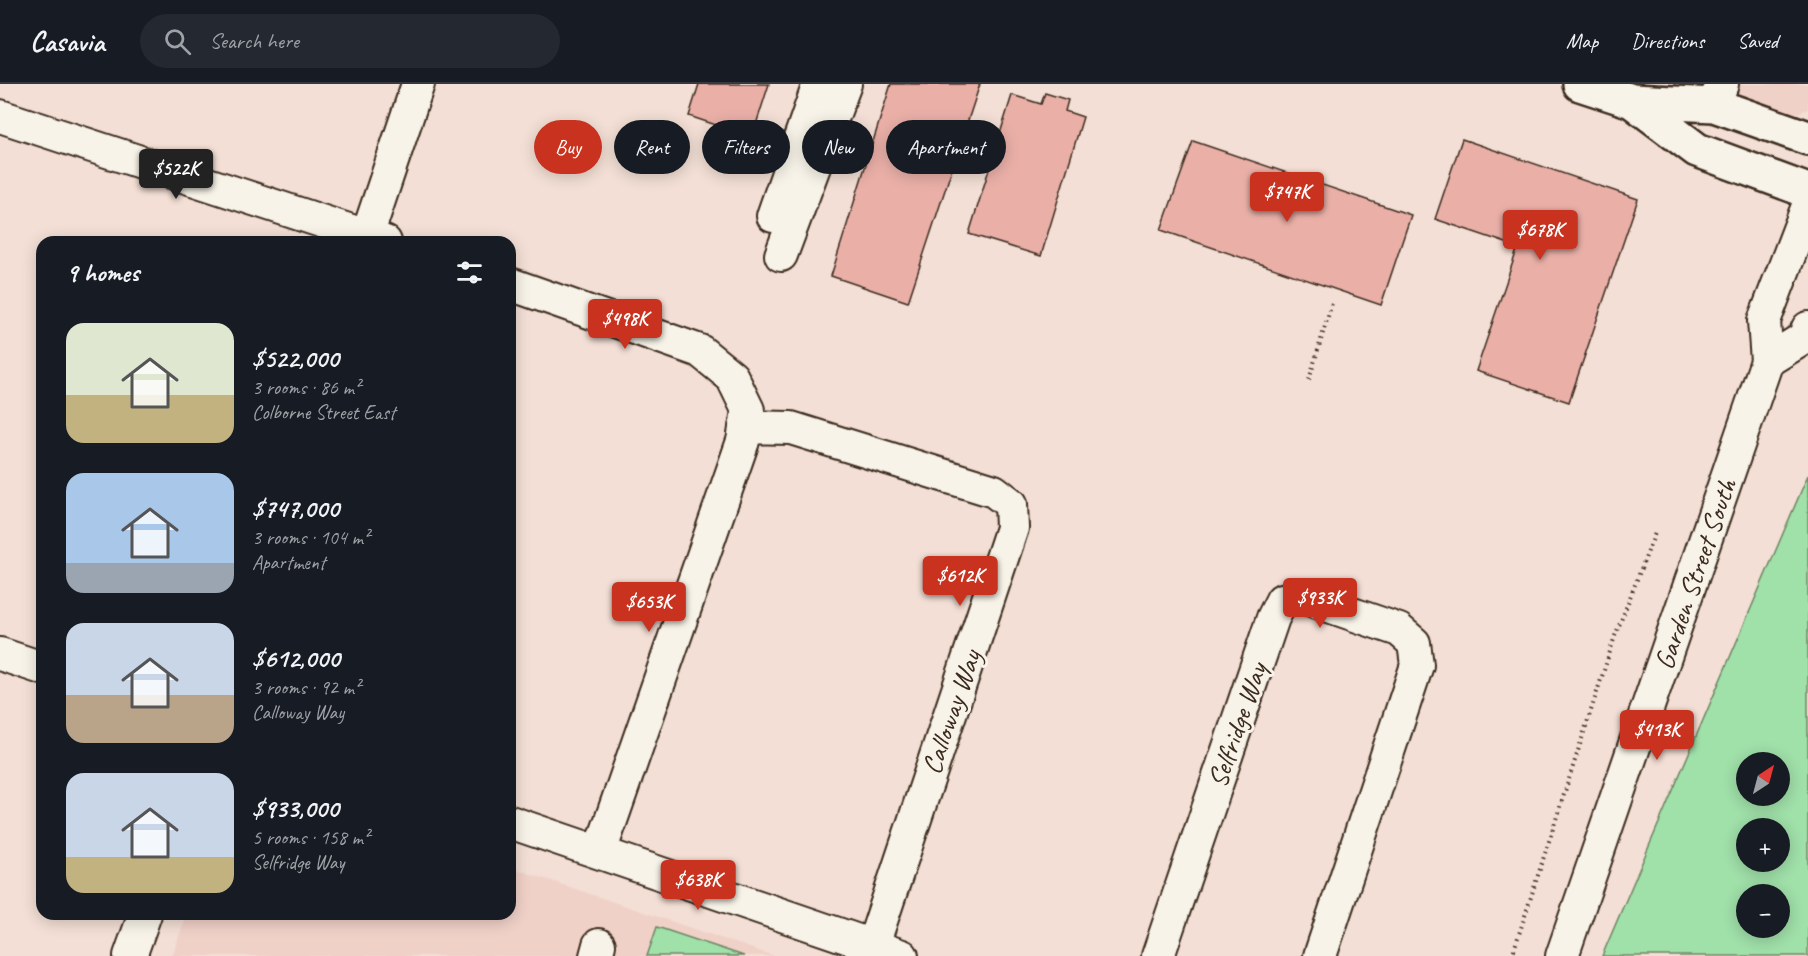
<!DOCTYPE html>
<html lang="en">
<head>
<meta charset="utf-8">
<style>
  :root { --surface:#171b24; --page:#242831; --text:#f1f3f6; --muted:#9ea1a6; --line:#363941; --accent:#c8321e }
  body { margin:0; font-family:Caveat,sans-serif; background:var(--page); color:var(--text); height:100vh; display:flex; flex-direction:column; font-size:22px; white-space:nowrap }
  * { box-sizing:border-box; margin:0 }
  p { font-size:20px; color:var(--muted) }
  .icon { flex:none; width:33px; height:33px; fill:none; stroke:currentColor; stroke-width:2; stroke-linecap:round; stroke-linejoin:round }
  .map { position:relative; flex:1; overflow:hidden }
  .panel { position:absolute; left:36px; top:152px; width:480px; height:684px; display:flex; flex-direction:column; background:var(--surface); border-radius:18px; box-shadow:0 3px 15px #0003 }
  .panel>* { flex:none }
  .hud { position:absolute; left:534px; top:36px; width:570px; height:54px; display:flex; gap:12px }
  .needle { width:39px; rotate:36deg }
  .tools { position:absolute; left:1736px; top:668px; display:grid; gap:12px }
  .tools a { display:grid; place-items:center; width:54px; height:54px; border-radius:50%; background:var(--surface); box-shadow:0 3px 15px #0003; font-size:30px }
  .price { position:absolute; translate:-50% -51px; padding:0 14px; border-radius:6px; background:var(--accent); color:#fff; font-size:20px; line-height:39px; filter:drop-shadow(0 2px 3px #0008) }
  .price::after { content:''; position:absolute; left:50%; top:36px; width:18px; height:14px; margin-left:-9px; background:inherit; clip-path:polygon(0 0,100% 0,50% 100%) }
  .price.on { background:#222; color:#fff }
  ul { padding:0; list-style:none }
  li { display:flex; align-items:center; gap:18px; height:150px; padding:0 30px }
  li span { display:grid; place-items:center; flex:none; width:168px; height:120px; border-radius:18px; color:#555 }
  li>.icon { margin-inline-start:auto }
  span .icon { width:72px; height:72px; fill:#fffc; stroke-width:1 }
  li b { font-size:26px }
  h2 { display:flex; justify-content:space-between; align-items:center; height:72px; padding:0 30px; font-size:26px }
  .tag { padding:0 21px; border-radius:27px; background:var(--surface); box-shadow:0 3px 15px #0003; font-size:21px; line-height:54px }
  .tag.on { background:var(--accent); color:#fff }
  header { display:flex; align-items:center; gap:36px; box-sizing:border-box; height:84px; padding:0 30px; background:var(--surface); border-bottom:2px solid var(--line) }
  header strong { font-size:28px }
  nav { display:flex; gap:33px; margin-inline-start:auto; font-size:21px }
  .search { width:420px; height:54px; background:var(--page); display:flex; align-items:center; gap:15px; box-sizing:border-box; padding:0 21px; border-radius:33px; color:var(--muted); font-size:22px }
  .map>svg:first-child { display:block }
  .built { fill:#f0d1c8 }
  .green { fill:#a0e0a9; stroke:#6e8564; stroke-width:1.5; fill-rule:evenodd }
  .building { fill:#eab0a8; stroke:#3b2a1e; stroke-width:1.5 }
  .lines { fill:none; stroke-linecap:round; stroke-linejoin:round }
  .minor-casing { stroke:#3b2a1e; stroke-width:36 }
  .major-casing { stroke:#3b2a1e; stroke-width:38 }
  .path { stroke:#3b2a1e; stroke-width:4; stroke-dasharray:1.5 4.5; stroke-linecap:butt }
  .minor { stroke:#f7f3e8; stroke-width:32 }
  .major { stroke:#f7f3e8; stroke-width:33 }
  .labels { text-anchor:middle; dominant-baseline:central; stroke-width:6; stroke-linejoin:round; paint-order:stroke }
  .street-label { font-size:28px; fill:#3b2a1e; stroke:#f7f3e8 }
</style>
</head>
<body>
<header>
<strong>Casavia</strong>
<div class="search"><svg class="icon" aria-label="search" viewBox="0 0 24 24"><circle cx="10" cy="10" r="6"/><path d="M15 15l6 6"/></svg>Search here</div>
<nav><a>Map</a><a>Directions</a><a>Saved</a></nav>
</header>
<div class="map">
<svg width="1808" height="872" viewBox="0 0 1808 872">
  <rect width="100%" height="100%" fill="#f3dfd5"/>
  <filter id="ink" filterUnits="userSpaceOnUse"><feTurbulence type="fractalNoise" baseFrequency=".0167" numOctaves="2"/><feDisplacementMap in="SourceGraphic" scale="12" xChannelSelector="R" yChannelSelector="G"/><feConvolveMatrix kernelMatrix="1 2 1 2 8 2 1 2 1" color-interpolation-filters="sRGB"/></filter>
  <g filter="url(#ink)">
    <path class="built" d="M1691 0H1808V25L1797 29 1777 27Z
      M510 783 774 872H172L187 830H510Z"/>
    <path class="green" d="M1808 391V872H1602ZM1746 678H1779V711H1746ZM1746 744H1779V777H1746ZM1746 810H1779V843H1746Z
      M657 843 744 872H647Z"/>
    <path class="building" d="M699 0H769L752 53 689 32Z
      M891 0H980L908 218 831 192Z
      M1045 9 1068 16 1065 27 1083 33 1041 172 969 150 1012 11 1041 20Z
      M1462 55 1638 115 1569 318 1476 287 1518 163 1435 135Z
      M1193 57 1411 131 1381 221 1161 146Z"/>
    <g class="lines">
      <defs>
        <path id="minor" d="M1714 21 1722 0
          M0 32 385 158
          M773 132 819 0
          M365 158 418 0
          M781 171 845 0
          M510 200 700 267 732 293 748 326 743 357 600 768
          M1767 277 1804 254 1808 244
          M745 343 791 344 994 407 1011 420 1012 444 873 861
          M0 570 42 584
          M510 738 902 872
          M130 872 145 830
          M596 872 599 861
          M1158 872 1273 534 1282 516 1300 512 1399 546 1414 559 1417 581 1320 872
          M1562 872 1767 277 1764 237 1808 122"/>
        <path id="major" d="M1580 0 1632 17 1714 21 1808 54
          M1632 17 1697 66 1808 107"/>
      </defs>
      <use href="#minor" class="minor-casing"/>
      <use href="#major" class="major-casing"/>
      <path class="path" d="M1309 296 1332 219
        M1512 872 1615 552 1655 449"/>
      <use href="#minor" class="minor"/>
      <use href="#major" class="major"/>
    </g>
  </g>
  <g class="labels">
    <g class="street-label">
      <text transform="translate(1695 490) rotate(-71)">Garden Street South</text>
      <text transform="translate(951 628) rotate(-71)">Calloway Way</text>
      <text transform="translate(1237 641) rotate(-71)">Selfridge Way</text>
    </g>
  </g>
</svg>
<div class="tools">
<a><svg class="needle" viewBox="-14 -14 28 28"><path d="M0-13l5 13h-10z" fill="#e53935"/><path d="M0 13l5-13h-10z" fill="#9ea1a6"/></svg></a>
<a>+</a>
<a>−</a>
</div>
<b class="price on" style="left:176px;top:116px">$522K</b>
<b class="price" style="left:1287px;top:139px">$747K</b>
<b class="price" style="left:1540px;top:177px">$678K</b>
<b class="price" style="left:625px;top:266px">$498K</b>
<b class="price" style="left:960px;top:523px">$612K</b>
<b class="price" style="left:1320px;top:545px">$933K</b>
<b class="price" style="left:649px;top:549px">$653K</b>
<b class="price" style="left:1657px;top:677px">$413K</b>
<b class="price" style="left:698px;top:827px">$638K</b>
<div class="hud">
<a class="tag on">Buy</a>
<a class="tag">Rent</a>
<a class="tag">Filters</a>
<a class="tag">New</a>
<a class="tag">Apartment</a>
</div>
<section class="panel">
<h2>9 homes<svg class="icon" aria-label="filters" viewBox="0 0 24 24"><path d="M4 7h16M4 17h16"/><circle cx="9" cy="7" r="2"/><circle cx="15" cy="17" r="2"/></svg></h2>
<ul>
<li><span style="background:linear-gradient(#dfe7d0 60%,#c2b280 0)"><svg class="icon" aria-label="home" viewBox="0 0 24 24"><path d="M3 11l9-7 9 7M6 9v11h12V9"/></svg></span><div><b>$522,000</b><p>3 rooms · 86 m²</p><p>Colborne Street East</p></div></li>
<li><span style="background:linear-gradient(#a9c7e8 75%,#9aa5b1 0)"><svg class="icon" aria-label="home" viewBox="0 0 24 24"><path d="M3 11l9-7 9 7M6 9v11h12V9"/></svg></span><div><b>$747,000</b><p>3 rooms · 104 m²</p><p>Apartment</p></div></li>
<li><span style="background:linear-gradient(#c9d6e8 60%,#b9a48a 0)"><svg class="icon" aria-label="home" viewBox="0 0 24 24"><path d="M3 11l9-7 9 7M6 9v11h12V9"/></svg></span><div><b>$612,000</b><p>3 rooms · 92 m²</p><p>Calloway Way</p></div></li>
<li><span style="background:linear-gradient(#c9d6e8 70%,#c2b280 0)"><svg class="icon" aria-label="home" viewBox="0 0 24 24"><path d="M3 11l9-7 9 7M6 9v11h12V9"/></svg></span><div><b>$933,000</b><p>5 rooms · 158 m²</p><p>Selfridge Way</p></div></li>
</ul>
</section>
</div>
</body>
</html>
